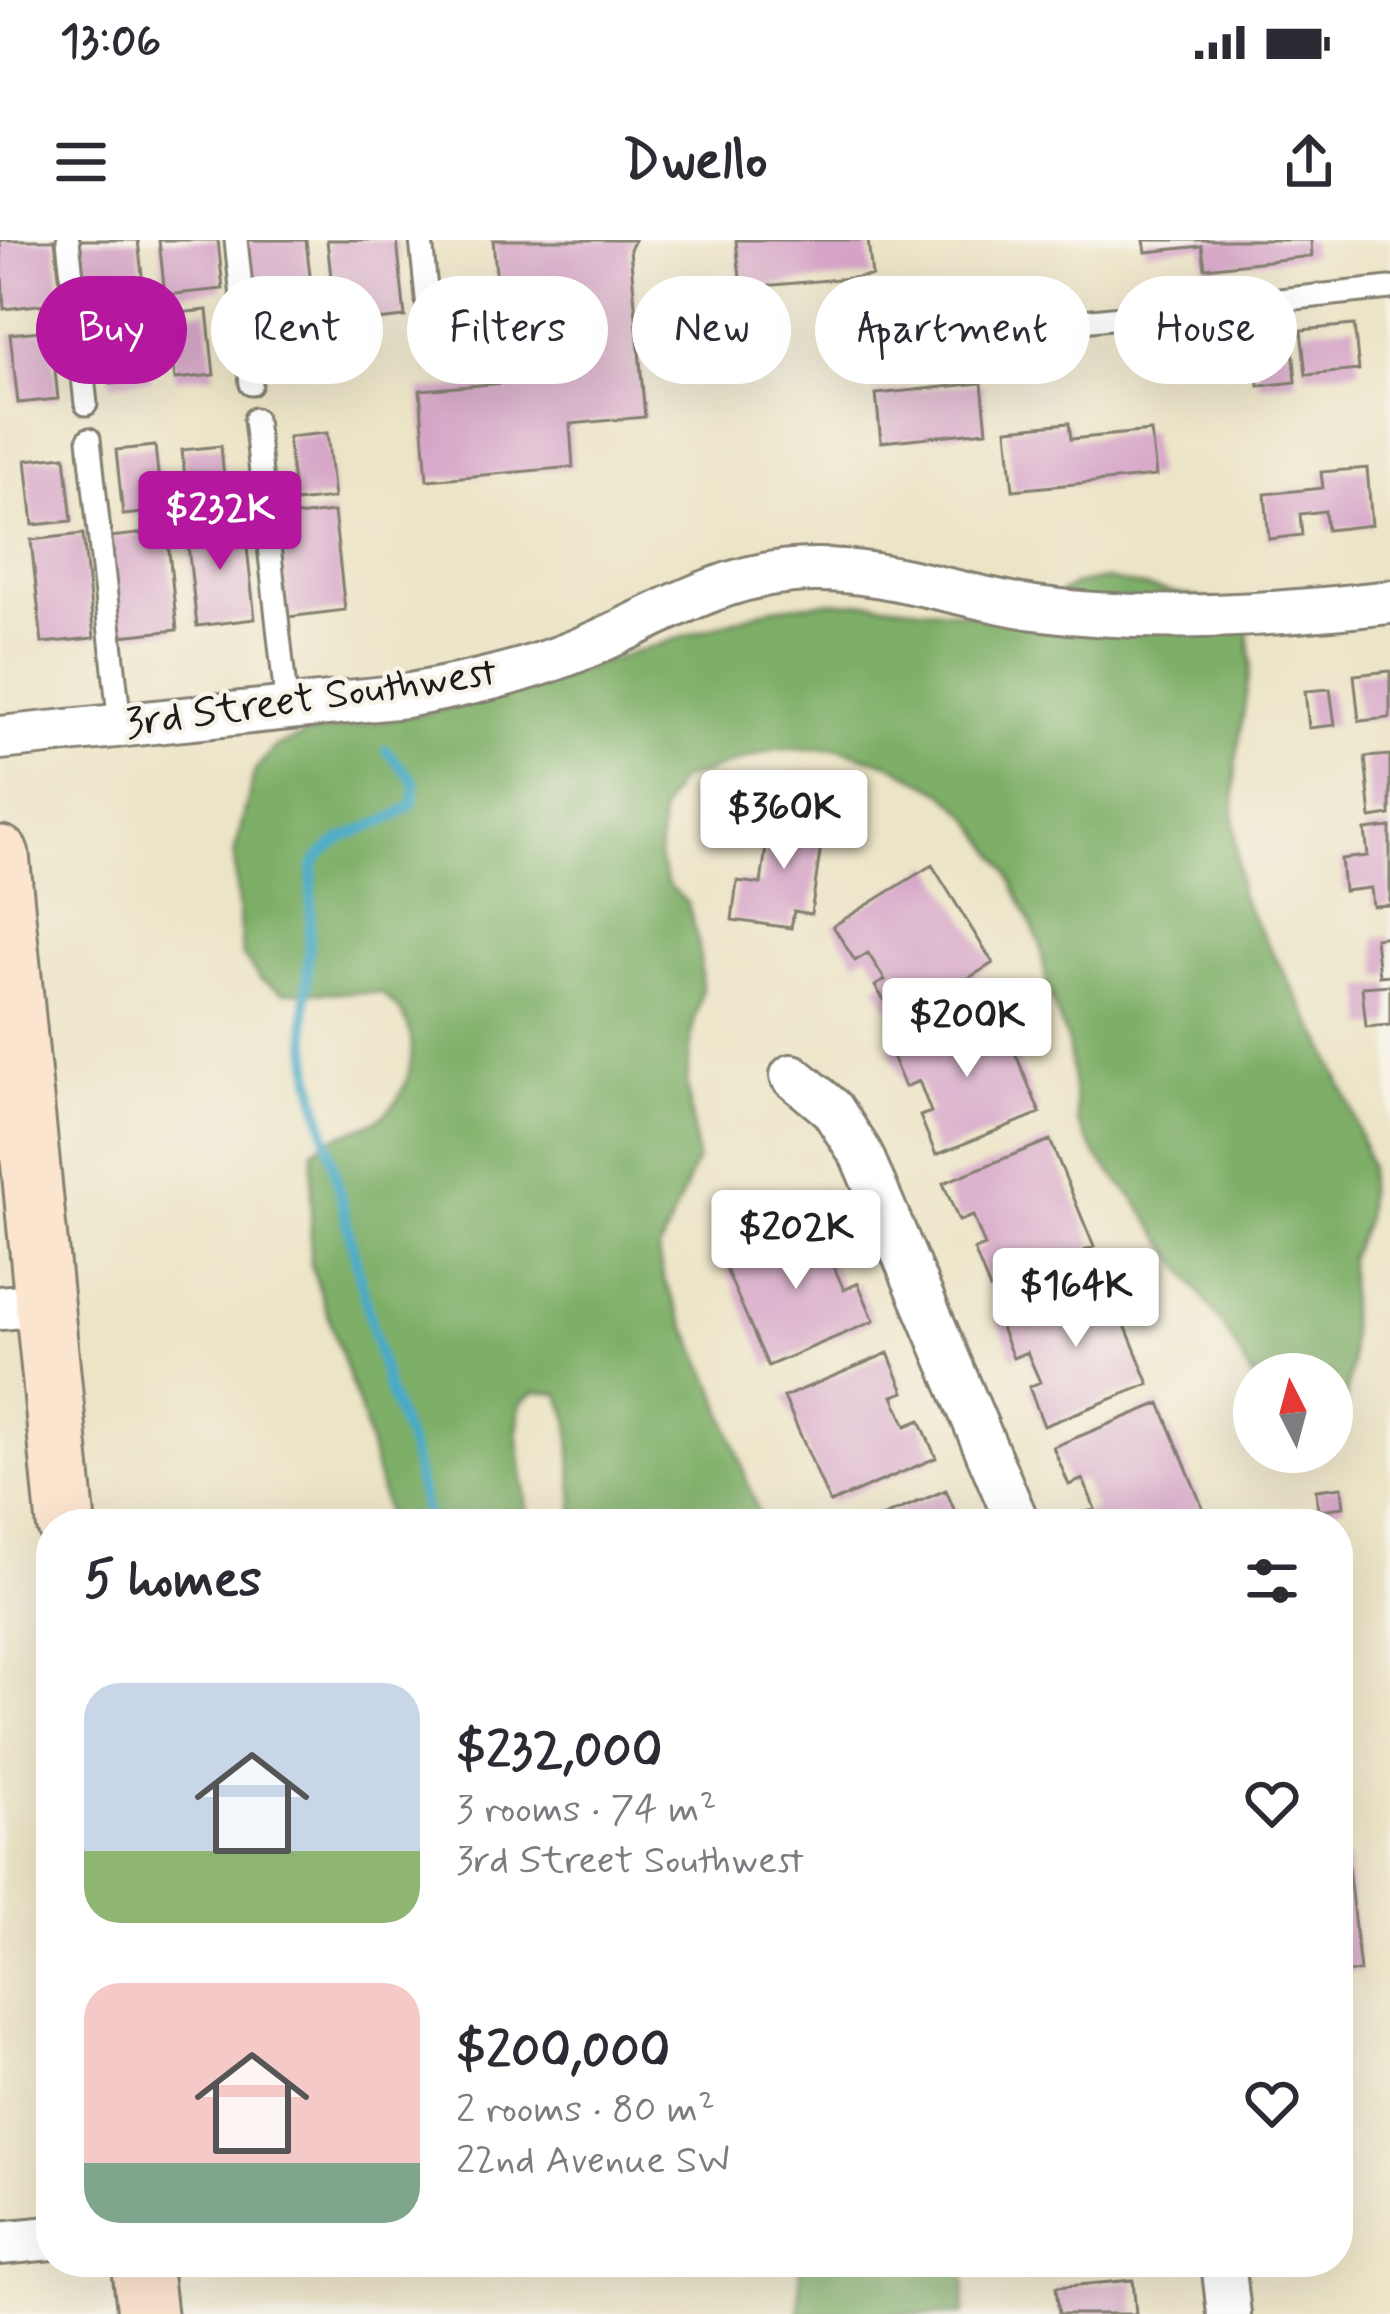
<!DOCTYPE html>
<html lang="en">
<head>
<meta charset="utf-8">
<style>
  :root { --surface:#fff; --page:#f2f2f3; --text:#2b2b33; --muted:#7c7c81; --accent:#b5179e }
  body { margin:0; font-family:Mynerve,sans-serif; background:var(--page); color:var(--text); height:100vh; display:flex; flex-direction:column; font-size:45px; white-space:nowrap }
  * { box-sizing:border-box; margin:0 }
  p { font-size:39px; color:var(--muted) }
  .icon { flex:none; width:66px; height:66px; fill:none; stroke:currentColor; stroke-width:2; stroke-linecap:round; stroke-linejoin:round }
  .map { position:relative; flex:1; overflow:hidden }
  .details { position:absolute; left:36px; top:1269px; width:1317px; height:768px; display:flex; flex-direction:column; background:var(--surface); border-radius:48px; box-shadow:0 12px 48px #0002 }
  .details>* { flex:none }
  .guide { position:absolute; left:36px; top:36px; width:1320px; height:108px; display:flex; gap:24px }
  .needle { width:78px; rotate:354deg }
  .buttons { position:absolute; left:1233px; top:1113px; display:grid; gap:24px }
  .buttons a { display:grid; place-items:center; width:120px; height:120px; border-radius:50%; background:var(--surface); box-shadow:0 12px 48px #0002; font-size:60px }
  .price { position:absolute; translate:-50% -102px; padding:0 27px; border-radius:12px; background:#fff; color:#222; font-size:39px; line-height:78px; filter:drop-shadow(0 3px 6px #0008) }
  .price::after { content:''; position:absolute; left:50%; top:72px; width:36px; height:27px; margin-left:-18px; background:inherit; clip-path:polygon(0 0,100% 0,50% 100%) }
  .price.current { background:var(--accent); color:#fff }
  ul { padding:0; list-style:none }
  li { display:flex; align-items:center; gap:36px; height:300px; padding:0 48px }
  li span { display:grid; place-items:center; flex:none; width:336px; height:240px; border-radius:36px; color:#555 }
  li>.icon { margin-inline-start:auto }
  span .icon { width:144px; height:144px; fill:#fffc; stroke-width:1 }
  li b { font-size:51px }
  h2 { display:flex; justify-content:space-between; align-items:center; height:144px; padding:0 48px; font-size:51px }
  .pill { padding:0 42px; border-radius:54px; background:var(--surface); box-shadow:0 12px 48px #0002; font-size:42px; line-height:108px }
  .pill.current { background:var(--accent); color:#fff }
  .status { display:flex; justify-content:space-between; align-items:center; height:84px; padding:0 60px; background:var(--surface); direction:ltr }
  .status svg { height:33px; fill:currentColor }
  header { display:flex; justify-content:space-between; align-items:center; height:156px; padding:0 48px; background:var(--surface); font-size:54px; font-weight:700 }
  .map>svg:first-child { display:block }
  .forest { fill:#7eaf68; stroke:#4d6642; stroke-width:3 }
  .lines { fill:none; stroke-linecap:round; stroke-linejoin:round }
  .stream { stroke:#48aac7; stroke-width:10 }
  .building { fill:#d6a4c7 }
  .lane-casing { stroke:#848071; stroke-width:27 }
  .street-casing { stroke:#848071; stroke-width:48 }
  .secondary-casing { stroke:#848071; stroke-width:63 }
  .lane { stroke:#fff; stroke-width:21 }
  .street { stroke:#fff; stroke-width:42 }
  .secondary { stroke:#fce5cf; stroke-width:57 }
  .labels { text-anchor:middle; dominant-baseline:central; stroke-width:9; stroke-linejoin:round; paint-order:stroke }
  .street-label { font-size:42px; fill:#1c1c1c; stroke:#f7f3e8 }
</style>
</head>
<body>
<div class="status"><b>13:06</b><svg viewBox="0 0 49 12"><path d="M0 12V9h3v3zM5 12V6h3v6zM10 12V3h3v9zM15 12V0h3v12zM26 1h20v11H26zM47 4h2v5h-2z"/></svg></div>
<header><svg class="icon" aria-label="menu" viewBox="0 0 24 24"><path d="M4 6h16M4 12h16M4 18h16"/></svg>Dwello<svg class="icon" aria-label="share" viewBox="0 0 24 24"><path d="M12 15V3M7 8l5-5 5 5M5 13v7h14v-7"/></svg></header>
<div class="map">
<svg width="1390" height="2074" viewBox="0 0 1390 2074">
  <rect width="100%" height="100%" fill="#f7f3e8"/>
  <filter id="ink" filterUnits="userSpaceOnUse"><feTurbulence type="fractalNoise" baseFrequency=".00833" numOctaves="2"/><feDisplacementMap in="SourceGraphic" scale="24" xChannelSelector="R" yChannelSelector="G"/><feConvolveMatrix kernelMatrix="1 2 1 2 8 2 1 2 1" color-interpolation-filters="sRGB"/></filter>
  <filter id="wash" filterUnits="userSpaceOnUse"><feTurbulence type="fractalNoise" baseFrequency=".004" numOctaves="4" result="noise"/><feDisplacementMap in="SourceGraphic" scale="48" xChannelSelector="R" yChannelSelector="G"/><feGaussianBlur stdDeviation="2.7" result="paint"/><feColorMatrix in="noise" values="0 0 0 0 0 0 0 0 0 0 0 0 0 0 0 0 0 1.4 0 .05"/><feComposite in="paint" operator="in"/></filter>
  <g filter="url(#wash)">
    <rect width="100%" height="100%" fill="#ece4c6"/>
    <path class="forest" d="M1106 339 1222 363 1248 391 1251 422 1236 523 1234 576 1240 655 1323 802 1350 864 1369 926 1365 981 1349 1018 1351 1124 1343 1183 1332 1188V1134H1254V1140L1225 1089 1135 960 1098 918 1078 883 1068 803 1048 750 1040 704 1007 630 970 577 944 553 889 524 839 509H775L678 541 662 570 659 619 668 644 688 664 699 706 702 750 692 791 687 843 697 919 658 1013 664 1040 716 1151 762 1284H575L569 1179 559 1154 535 1152 520 1164 517 1193 529 1284H389L363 1179 310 1022 313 910C336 892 360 892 381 877 409 858 422 804 402 774 397 766 388 760 382 753L283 752 260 739 242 715 234 615 255 530 275 507 305 495 431 472 514 451 773 368 828 362 876 363 1020 379 1073 345Z
      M800 2022H959L965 2042 964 2074H799Z"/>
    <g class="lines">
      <path class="stream" d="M386 510 415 542 413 563C381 592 338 585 313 626L305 781 312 839 372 1086 387 1146 412 1213 428 1284"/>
    </g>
    <g id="blocks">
      <path class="building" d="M0 0H55L62 62 4 69Z
        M80 0H138L144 53 86 60Z
        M159 0H218L223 49 165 55Z
        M247 0H306L311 45 253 51Z
        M327 0H397L405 77 336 84Z
        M493 0H635L630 9 645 177 570 184 573 227 427 240 420 150 506 143Z
        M736 0H868L872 36 741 48Z
        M1144 0H1311L1312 16 1205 28 1202 6 1146 12Z
        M317 65 324 129 285 134 278 69Z
        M207 70 214 135 175 139 168 74Z
        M144 71 151 140 111 144 103 75Z
        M1354 85 1359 130 1306 135 1301 90Z
        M51 90 58 159 18 163 10 94Z
        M1293 108 1296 142 1259 146 1255 112Z
        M982 143 987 191 881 202 876 154Z
        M1069 183 1071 199 1151 191 1156 236 1013 250 1007 189Z
        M327 193 334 258 295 262 288 197Z
        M155 206 162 271 123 275 116 210Z
        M221 206 227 271 189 275 182 210Z
        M65 216 72 281 33 285 26 220Z
        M1367 228 1372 285 1327 290 1325 271 1300 274 1302 295 1269 299 1265 254 1323 248 1321 232Z
        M334 272 345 370 288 377 277 278Z
        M244 281 255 379 197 386 186 287Z
        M167 291 177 390 120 396 109 297Z
        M83 294 94 398 42 403 31 300Z
        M1390 431V478L1359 481 1354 435Z
        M1330 449 1335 485 1309 488 1305 451Z
        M1390 515V575L1371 578 1365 517Z
        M771 570 825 577 811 674 794 671 791 688 732 680 737 641 761 644Z
        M1390 587V665L1373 666 1371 648 1344 651 1341 619 1368 616 1365 590Z
        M932 625 993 723 898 782 875 746 885 740 868 713 855 721 833 686Z
        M1390 696V735L1379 736 1375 698Z
        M1390 745V785L1366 787 1362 747Z
        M996 766 1040 873 936 915 920 876 931 872 919 841 905 847 889 809Z
        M1050 900 1094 1007 990 1049 974 1010 985 1006 973 976 959 981 943 943Z
        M826 976 842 1015 831 1020 844 1050 858 1043 874 1081 768 1126 722 1020Z
        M1105 1036 1149 1144 1044 1186 1029 1147 1040 1142 1027 1112 1013 1118 998 1080Z
        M888 1113 904 1152 893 1156 906 1186 920 1180 936 1218 830 1263 784 1157Z
        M1160 1163 1204 1271 1171 1284H1088L1084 1273 1095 1269 1083 1239 1069 1245 1053 1207Z
        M1342 1247 1344 1267 1318 1270 1316 1250Z
        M946 1250 960 1284H865Z
        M1347 1617 1360 1731 1338 1734V1618Z
        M1133 2040 1136 2074H1059L1056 2047Z"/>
    </g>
  </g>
  <g filter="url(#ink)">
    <use href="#blocks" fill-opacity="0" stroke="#848071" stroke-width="3"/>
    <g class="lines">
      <defs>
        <path id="lane" d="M68 0 86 164
          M236 0 251 144
          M421 0 429 78
          M850 106 1390 48
          M255 179 287 468
          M89 199 120 485"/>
        <path id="street" d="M0 498 405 456C465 445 524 433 581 409 652 380 714 337 793 331 876 324 954 356 1035 368 1152 384 1274 375 1390 362
          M792 836 832 869 861 914 1018 1284
          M0 1068 43 1064
          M0 2003 51 1998
          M1223 2022 1229 2074"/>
        <path id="secondary" d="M0 615 66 1284
          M141 2022 147 2074"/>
      </defs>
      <use href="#lane" class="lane-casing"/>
      <use href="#street" class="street-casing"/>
      <use href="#secondary" class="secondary-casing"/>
      <use href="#lane" class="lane"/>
      <use href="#street" class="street"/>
      <use href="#secondary" class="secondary"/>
    </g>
  </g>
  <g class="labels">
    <g class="street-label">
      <text transform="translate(311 459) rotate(-8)">3rd Street Southwest</text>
    </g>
  </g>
</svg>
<div class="buttons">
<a><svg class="needle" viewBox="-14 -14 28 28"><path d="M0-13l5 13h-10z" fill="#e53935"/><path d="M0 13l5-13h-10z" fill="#7c7c81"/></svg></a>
</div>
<b class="price current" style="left:220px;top:333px">$232K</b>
<b class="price" style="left:784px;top:632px">$360K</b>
<b class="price" style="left:967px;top:840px">$200K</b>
<b class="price" style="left:796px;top:1052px">$202K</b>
<b class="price" style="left:1076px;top:1110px">$164K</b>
<div class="guide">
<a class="pill current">Buy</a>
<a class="pill">Rent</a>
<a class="pill">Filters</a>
<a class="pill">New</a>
<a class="pill">Apartment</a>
<a class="pill">House</a>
</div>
<section class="details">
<h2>5 homes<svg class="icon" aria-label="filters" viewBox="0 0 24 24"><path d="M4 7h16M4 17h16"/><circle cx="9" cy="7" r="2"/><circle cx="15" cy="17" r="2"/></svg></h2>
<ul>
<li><span style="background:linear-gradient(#c9d6e8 70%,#8fb573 0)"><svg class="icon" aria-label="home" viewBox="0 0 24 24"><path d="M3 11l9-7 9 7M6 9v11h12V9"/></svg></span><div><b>$232,000</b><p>3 rooms · 74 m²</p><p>3rd Street Southwest</p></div><svg class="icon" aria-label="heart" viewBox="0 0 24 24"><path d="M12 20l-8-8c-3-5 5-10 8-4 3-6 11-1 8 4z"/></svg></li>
<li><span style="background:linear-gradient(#f6c9c9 75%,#7fa58c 0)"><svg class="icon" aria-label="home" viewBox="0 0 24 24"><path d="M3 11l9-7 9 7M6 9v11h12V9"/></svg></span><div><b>$200,000</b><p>2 rooms · 80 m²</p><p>22nd Avenue SW</p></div><svg class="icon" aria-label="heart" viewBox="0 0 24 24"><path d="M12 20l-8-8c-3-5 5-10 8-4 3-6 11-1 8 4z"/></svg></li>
</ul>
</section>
</div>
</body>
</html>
